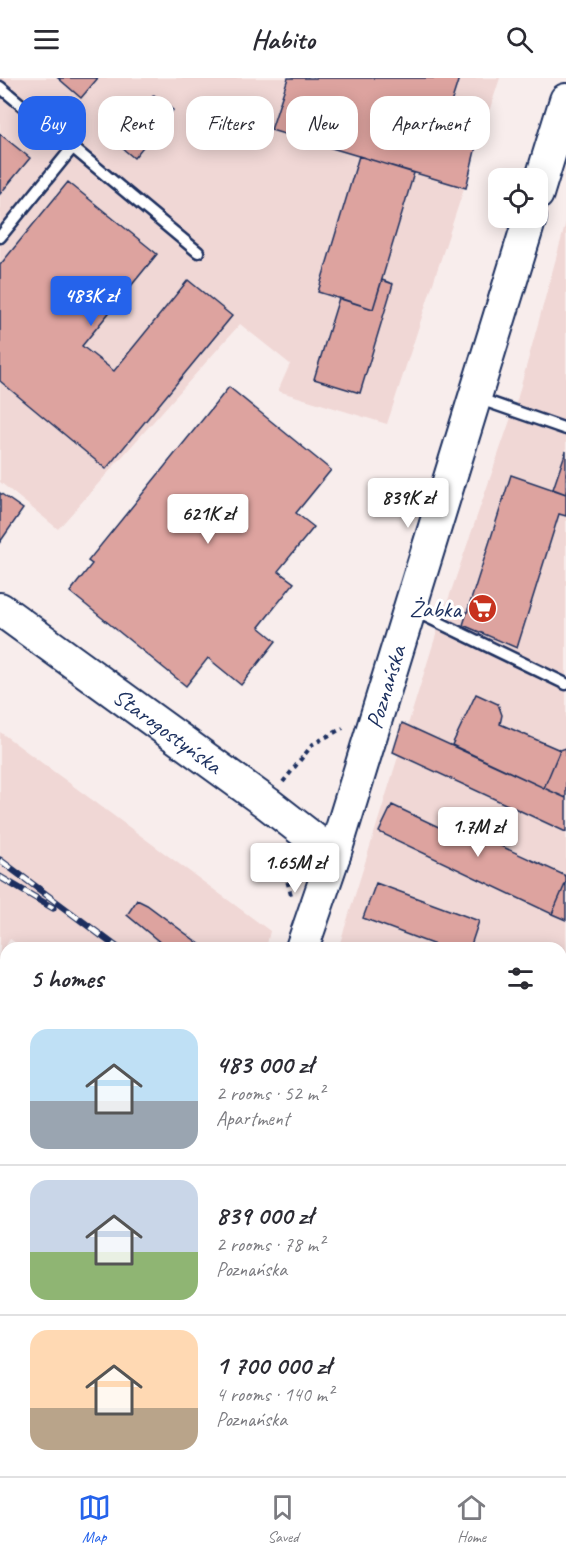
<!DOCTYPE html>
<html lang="en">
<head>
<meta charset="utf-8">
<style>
  :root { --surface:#fff; --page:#f7f7f7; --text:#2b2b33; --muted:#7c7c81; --line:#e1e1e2; --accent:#2563eb }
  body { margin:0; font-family:Caveat,sans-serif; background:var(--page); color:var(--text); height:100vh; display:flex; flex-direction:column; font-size:22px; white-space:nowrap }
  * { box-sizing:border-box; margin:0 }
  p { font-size:20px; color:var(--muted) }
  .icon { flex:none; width:33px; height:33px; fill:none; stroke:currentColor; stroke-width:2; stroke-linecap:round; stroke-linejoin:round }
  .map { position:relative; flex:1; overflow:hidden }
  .sheet { position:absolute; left:0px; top:864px; width:567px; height:534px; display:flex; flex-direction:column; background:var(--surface); border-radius:18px 18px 0 0; box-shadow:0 3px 15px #0003 }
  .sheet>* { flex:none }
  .top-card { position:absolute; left:18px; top:18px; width:531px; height:54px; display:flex; gap:12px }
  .fabs { position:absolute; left:488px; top:90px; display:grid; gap:12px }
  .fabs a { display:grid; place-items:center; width:60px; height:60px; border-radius:12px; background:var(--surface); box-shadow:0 3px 15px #0003; font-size:30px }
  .price { position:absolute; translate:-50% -51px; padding:0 14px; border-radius:6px; background:#fff; color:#222; font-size:20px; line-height:39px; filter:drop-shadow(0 2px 3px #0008) }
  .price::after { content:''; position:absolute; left:50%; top:36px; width:18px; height:14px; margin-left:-9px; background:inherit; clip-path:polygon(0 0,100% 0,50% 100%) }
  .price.selected { background:var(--accent); color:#fff }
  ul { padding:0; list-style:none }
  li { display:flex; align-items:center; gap:18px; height:150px; padding:0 30px }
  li+li { border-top:2px solid var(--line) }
  li span { display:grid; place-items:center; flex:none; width:168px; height:120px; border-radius:18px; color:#555 }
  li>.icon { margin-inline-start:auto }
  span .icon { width:72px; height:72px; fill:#fffc; stroke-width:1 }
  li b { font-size:26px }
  h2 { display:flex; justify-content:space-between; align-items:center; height:72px; padding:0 30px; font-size:26px }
  .tag { padding:0 21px; border-radius:18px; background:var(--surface); box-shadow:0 3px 15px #0003; font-size:21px; line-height:54px }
  .tag.selected { background:var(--accent); color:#fff }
  header { display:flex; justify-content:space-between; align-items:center; height:78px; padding:0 30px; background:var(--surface); font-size:27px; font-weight:600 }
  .menu { display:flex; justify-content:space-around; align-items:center; height:84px; border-top:2px solid var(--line); background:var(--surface); font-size:16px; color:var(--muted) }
  .menu a { display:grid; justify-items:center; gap:3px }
  .menu .selected { color:var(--accent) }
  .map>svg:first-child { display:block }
  .built { fill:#f0d7d5 }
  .grass { fill:url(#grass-dots); stroke:#6f8477; stroke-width:1.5 }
  .forest { fill:url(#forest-firs); stroke:#6f8477; stroke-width:1.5 }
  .building { fill:#dda39f; stroke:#1b2f5e; stroke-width:1.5 }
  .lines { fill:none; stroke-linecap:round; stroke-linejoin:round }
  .lane-casing { stroke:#1b2f5e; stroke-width:15 }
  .street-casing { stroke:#1b2f5e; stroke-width:27 }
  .secondary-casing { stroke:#1b2f5e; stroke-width:36 }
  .path { stroke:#1b2f5e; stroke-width:4; stroke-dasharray:4.5 4.5; stroke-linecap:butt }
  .lane { stroke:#fff; stroke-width:10 }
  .street { stroke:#fff; stroke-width:22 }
  .secondary { stroke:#fff; stroke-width:32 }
  .rail-casing { stroke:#1b2f5e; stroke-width:7 }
  .rail { stroke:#fff; stroke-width:4.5; stroke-dasharray:14; stroke-linecap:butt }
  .labels { text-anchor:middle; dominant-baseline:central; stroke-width:6; stroke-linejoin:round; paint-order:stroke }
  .poi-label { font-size:24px; fill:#1b2f5e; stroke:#fff; text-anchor:end }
  .street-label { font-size:24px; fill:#1b2f5e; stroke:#fff }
</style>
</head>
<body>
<header><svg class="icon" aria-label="menu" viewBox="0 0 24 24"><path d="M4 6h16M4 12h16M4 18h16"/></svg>Habito<svg class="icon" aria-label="search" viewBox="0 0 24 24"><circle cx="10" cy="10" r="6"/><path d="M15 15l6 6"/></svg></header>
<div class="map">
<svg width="566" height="1398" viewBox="0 0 566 1398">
  <defs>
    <pattern id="grass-dots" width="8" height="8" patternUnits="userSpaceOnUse" patternTransform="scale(1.5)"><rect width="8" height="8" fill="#c3da90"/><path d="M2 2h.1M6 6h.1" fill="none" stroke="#a7bb7f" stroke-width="1.8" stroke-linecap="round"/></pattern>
    <pattern id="forest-firs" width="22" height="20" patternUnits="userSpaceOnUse" patternTransform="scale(1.5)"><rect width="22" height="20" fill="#c3da90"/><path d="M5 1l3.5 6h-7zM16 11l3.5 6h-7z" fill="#a7bb7f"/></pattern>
  </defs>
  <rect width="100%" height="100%" fill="#f8edec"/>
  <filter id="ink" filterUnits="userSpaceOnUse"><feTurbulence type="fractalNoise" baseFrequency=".0167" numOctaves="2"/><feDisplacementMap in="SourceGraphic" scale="12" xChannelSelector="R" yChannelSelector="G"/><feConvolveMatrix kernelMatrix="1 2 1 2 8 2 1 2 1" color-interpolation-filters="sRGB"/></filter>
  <g filter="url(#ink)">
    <path class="built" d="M0 0H500L387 346 278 313 290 286 240 246 58 451 0 404Z
      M566 144V913L561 912V870H365L340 865 435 560 517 322Z
      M0 654 270 853 266 870H23L10 861 0 877Z
      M561 1124 566 1127V1309L561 1304Z"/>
    <path class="grass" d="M6 1208V1392H115L113 1398H0V1214Z
      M164 1392H408V1398H163Z"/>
    <path class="forest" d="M561 1304 566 1309V1398H555L547 1392H561Z"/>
    <path class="building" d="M58 0H98L81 20Z
      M288 0H459L444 47 479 56 466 110 271 52Z
      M154 17 173 32 134 80 116 65Z
      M0 56 30 80 0 116Z
      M359 78 414 95 373 231 318 214Z
      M68 104 157 176 82 268 114 293 188 202 232 238 106 391 0 303V187Z
      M382 202 393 206 360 315 314 301 339 220 373 231Z
      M229 309 331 392 296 435 314 449 278 493 294 505 259 549 276 563 241 607 208 580 186 608 70 514 92 486 88 483Z
      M566 373V416L553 411Z
      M511 397 566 416V438L559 436 517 570 463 547Z
      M0 415 23 431 0 464Z
      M476 616 498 626 502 637 500 646 560 672 544 710 452 667Z
      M402 645 566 720V754L393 674Z
      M566 670V720L544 710 560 672Z
      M392 727 445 752 449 744 566 798V804L552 836 379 754Z
      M566 804V842L552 836Z
      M376 805 479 843 470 870H443L363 840Z
      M137 822 147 827 205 870H167L127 837Z"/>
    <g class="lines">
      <defs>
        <path id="lane" d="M0 9 198 174
          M0 159 73 69
          M477 320 566 351
          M413 532 566 606"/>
        <path id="street" d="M561 1103 566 1105
          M0 1188 6 1183
          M140 1398 142 1392"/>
        <g id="secondary">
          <path d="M537 116 566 22"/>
          <path id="s1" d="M0 531 267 725 334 777"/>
          <path id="s2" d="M302 870 334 777 530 140"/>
          <path d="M0 971 6 976"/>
          <path d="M501 1392 508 1398"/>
        </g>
      </defs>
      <use href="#lane" class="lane-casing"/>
      <use href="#street" class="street-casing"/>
      <use href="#secondary" class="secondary-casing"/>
      <path class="path" d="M283 704 313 666 343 650
        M278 769 291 817
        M0 1067 6 1073"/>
      <use href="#lane" class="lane"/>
      <use href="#street" class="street"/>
      <use href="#secondary" class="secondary"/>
      <defs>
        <path id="rail" d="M0 782 118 870
          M0 799 53 830
          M561 1219 566 1223"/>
      </defs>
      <use href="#rail" class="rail-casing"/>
      <use href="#rail" class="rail"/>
    </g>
  </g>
  <defs>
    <symbol id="supermarket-disc" viewBox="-11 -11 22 22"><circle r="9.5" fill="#c8321e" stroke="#fff"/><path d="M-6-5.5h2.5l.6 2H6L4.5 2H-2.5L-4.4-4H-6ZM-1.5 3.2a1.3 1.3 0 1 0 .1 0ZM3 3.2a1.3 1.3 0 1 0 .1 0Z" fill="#fff"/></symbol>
  </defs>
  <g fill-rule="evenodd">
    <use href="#supermarket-disc" x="466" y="514" width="33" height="33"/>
  </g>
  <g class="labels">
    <g class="poi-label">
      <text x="461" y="531">Żabka</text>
    </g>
    <g class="street-label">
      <text stroke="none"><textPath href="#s2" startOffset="274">Poznańska</textPath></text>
      <text stroke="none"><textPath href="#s1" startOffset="207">Starogostyńska</textPath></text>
    </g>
  </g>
</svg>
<div class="fabs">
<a><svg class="icon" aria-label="locate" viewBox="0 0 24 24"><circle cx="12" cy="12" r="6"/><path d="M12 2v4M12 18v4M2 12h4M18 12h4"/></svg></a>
</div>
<b class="price selected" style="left:91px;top:249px">483K zł</b>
<b class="price" style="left:408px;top:451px">839K zł</b>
<b class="price" style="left:208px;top:467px">621K zł</b>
<b class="price" style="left:478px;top:780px">1.7M zł</b>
<b class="price" style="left:295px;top:816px">1.65M zł</b>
<div class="top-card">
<a class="tag selected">Buy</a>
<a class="tag">Rent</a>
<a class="tag">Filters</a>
<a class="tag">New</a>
<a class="tag">Apartment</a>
</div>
<section class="sheet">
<h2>5 homes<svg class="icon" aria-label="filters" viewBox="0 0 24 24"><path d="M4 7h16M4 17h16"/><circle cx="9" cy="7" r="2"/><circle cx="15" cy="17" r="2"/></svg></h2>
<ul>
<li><span style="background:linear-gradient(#bfe0f5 60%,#9aa5b1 0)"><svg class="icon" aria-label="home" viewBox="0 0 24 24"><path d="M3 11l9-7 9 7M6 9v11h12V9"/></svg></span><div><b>483 000 zł</b><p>2 rooms · 52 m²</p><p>Apartment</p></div></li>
<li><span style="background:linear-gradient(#c9d6e8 60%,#8fb573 0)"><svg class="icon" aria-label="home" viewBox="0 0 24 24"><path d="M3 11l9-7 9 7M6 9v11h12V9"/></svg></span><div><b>839 000 zł</b><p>2 rooms · 78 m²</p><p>Poznańska</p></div></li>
<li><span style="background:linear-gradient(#ffd9b3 65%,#b9a48a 0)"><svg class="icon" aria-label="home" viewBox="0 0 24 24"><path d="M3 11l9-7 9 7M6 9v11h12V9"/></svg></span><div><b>1 700 000 zł</b><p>4 rooms · 140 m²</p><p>Poznańska</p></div></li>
</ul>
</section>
</div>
<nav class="menu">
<a class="selected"><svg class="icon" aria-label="map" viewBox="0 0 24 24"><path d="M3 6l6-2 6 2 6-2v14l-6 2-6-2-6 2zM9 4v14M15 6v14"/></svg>Map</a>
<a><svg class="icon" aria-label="saved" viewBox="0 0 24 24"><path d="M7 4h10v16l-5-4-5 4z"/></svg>Saved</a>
<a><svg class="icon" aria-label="home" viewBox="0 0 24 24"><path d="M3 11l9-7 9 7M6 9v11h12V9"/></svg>Home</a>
</nav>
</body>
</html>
